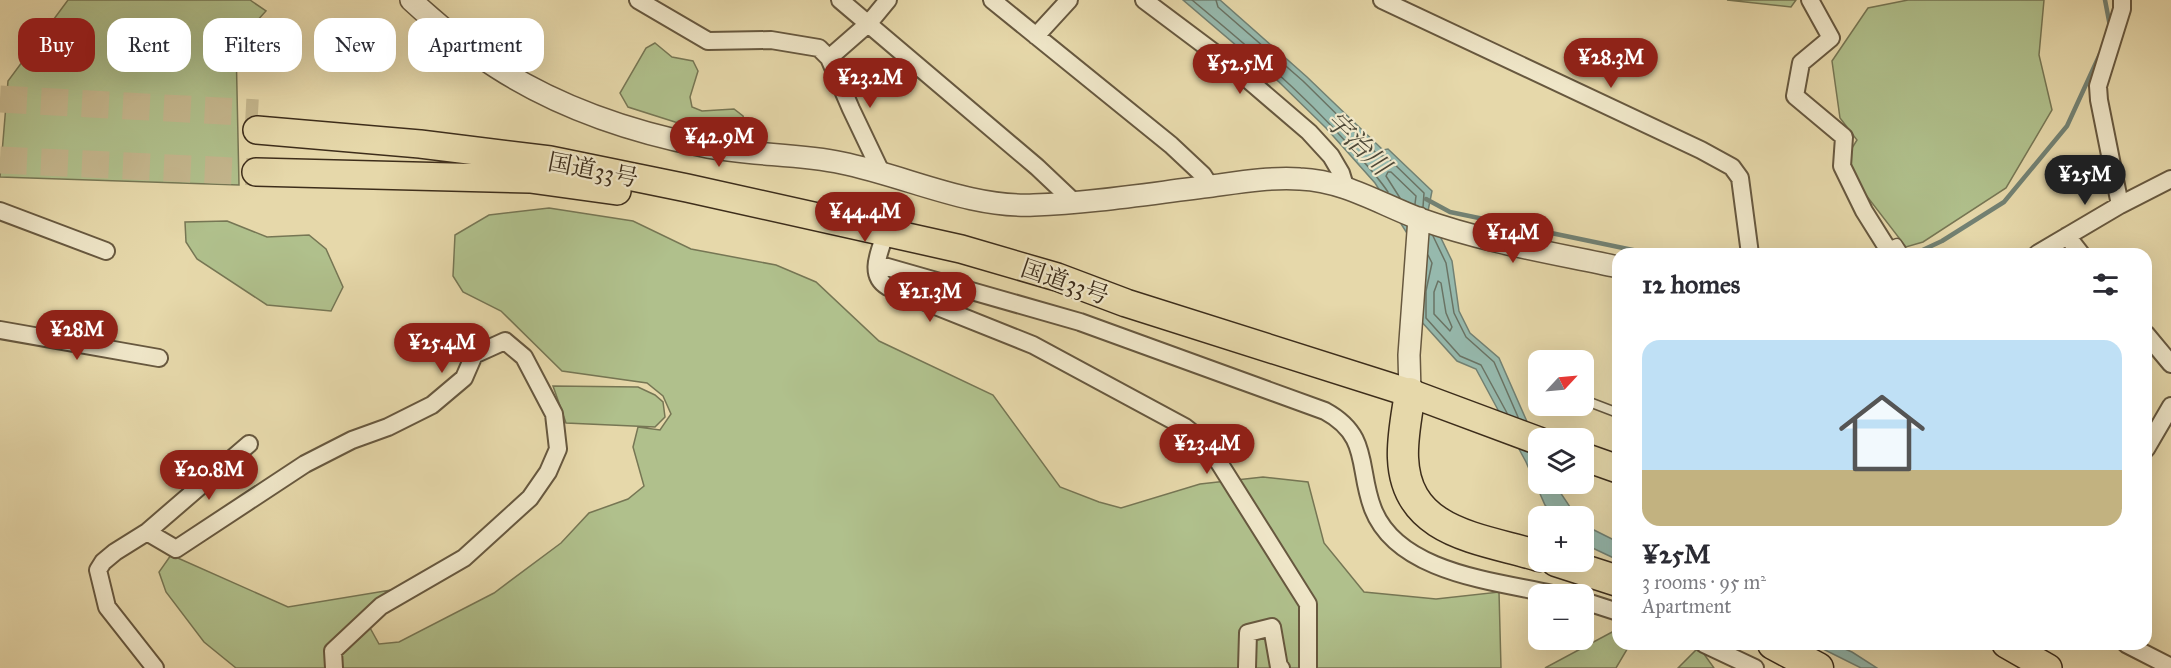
<!DOCTYPE html>
<html lang="en">
<head>
<meta charset="utf-8">
<style>
  :root { --surface:#fff; --page:#f2f2f3; --text:#2b2b33; --muted:#7c7c81; --accent:#8f2418 }
  body { margin:0; font-family:"IM FELL Great Primer","Noto Serif JP",serif; background:var(--page); color:var(--text); height:100vh; display:flex; flex-direction:column; font-size:22px; white-space:nowrap }
  * { box-sizing:border-box; margin:0 }
  p { font-size:20px; color:var(--muted) }
  .icon { flex:none; width:33px; height:33px; fill:none; stroke:currentColor; stroke-width:2; stroke-linecap:round; stroke-linejoin:round }
  .map { position:relative; flex:1; overflow:hidden }
  .sheet { position:absolute; left:1612px; top:248px; width:540px; height:402px; display:flex; flex-direction:column; background:var(--surface); border-radius:18px; box-shadow:0 6px 24px #0002 }
  .sheet>* { flex:none }
  .guide { position:absolute; left:18px; top:18px; width:570px; height:54px; display:flex; gap:12px }
  .needle { width:39px; rotate:64deg }
  .fabs { position:absolute; left:1528px; top:350px; display:grid; gap:12px }
  .fabs a { display:grid; place-items:center; width:66px; height:66px; border-radius:12px; background:var(--surface); box-shadow:0 6px 24px #0002; font-size:30px }
  .price { position:absolute; translate:-50% -51px; padding:0 14px; border-radius:21px; background:var(--accent); color:#fff; font-size:20px; line-height:39px; filter:drop-shadow(0 2px 3px #0008) }
  .price::after { content:''; position:absolute; left:50%; top:36px; width:18px; height:14px; margin-left:-9px; background:inherit; clip-path:polygon(0 0,100% 0,50% 100%) }
  .price.active { background:#222; color:#fff }
  ul { padding:0; list-style:none }
  li { display:grid; align-content:center; gap:12px; height:318px; padding:0 30px }
  li span { display:grid; place-items:center; height:186px; border-radius:18px; color:#555 }
  li>.icon { margin-inline-start:auto }
  span .icon { width:108px; height:108px; fill:#fffc; stroke-width:1 }
  li b { font-size:26px }
  h2 { display:flex; justify-content:space-between; align-items:center; height:72px; padding:0 30px; font-size:26px }
  .chip { padding:0 21px; border-radius:18px; background:var(--surface); box-shadow:0 6px 24px #0002; font-size:21px; line-height:54px }
  .chip.active { background:var(--accent); color:#fff }
  .map>svg:first-child { display:block }
  .green { fill:#b0c08c; stroke:#767654; stroke-width:1.5 }
  .water { fill:#96b9ad; stroke:#728173; stroke-width:1.5 }
  .lines { fill:none; stroke-linecap:round; stroke-linejoin:round }
  .shore { stroke:#6a7364; stroke-width:1.5 }
  .stream { stroke:#728173; stroke-width:4.5 }
  .trunk-tunnel { stroke:#c4b68d; stroke-width:27; stroke-dasharray:27 14; stroke-linecap:butt }
  .service-casing { stroke:#67583f; stroke-width:11 }
  .minor-casing { stroke:#67583f; stroke-width:20 }
  .tertiary-casing { stroke:#67583f; stroke-width:24 }
  .trunk-casing { stroke:#3d2d1b; stroke-width:30 }
  .motorway-casing { stroke:#3d2d1b; stroke-width:33 }
  .service { stroke:#efe6c8; stroke-width:8 }
  .minor { stroke:#efe6c8; stroke-width:16 }
  .tertiary { stroke:#efe6c8; stroke-width:21 }
  .trunk { stroke:#e6d8aa; stroke-width:27 }
  .motorway { stroke:#e6d8aa; stroke-width:30 }
  .labels { text-anchor:middle; dominant-baseline:central; stroke-width:4.5; stroke-linejoin:round; paint-order:stroke }
  .street-label { font-size:24px; fill:#3d2d1b; stroke:#efe6c8 }
  .water-label { font-size:26px; font-style:italic; fill:#4f4938; stroke:#efe6c8 }
</style>
</head>
<body>
<div class="map">
<svg width="2171" height="668" viewBox="0 0 2171 668">
  <rect width="100%" height="100%" fill="#e6d8aa"/>
  <filter id="stains"><feTurbulence type="fractalNoise" baseFrequency=".00333" numOctaves="4"/><feColorMatrix values="0 0 0 0 .2 0 0 0 0 .09 0 0 0 0 .02 0 0 0 .5 -.17"/></filter>
  <radialGradient id="worn" r=".72"><stop offset=".6" stop-color="#630" stop-opacity="0"/><stop offset="1" stop-color="#630" stop-opacity=".3"/></radialGradient>
  <path class="green" d="M68 0H250L266 11 236 44 239 185 0 177 8 81Z
    M1727 0H1796L1791 7Z
    M1908 0H2044L2039 55 2052 110 2006 188 1923 242 1906 247 1842 164 1857 140 1840 118 1832 61 1868 8Z
    M655 43 672 57 693 61 698 71 690 97 692 107 702 111 734 109 743 116 746 126 740 131 713 129 675 122 628 107 620 93 646 48Z
    M549 208 633 221 691 249 776 265 816 282 879 341 993 395 1060 487 1099 502 1121 508 1200 484 1263 477 1308 482 1324 543 1364 592 1436 599 1499 592 1501 668H236L204 642 166 592 159 572 171 555 288 607 391 590 369 626 379 644 399 642 494 593 561 543 589 513 628 499 644 486 633 447 638 427 660 430 671 414 663 396 647 383 562 371 501 311 463 292 453 276 455 235 489 215Z
    M227 221 267 237 309 235 326 249 343 287 331 311 267 305 197 259 186 242 185 222Z
    M553 386 638 387 655 395 663 402 665 417 655 427 566 423Z
    M1614 631 1618 636V644H1626L1629 646 1616 668H1545Z
    M1699 647 1714 668H1678Z"/>
  <path class="water" d="M1183 0H1220L1307 77 1383 150 1388 149 1432 191 1428 211 1452 261 1459 311 1470 333 1499 358 1539 449V483H1554L1576 516H1554L1545 505 1526 462 1476 369 1457 361 1420 320 1426 263 1375 183 1326 128 1279 82Z
    M1584 523 1590 528 1618 542V560L1584 544Z
    M1813 644H1833L1852 652 1877 668H1861Z"/>
  <g class="lines">
    <path class="shore" d="M1192 0C1246 45 1300 90 1347 143 1361 159 1376 174 1388 192
      M1216 0 1218 7 1303 81 1378 155 1387 157 1424 193 1423 207
      M1400 198 1386 176 1388 172H1391L1416 196 1415 204
      M1433 236 1446 263 1454 313 1466 337 1494 362 1518 417
      M1428 255 1432 263 1426 291V318L1460 356 1481 365 1507 413
      M1438 281 1441 283 1446 313 1452 327 1450 331 1434 314V292Z"/>
    <path class="stream" d="M2105 0 2110 26
      M1426 199 1450 212 1652 254
      M1914 254 1942 241 2004 202 2067 126 2100 54"/>
    <path class="trunk-tunnel" d="M0 99 258 113
      M0 160 256 172"/>
    <defs>
      <path id="service" d="M1887 247 1897 243 1904 254
        M1584 400 1618 413"/>
      <path id="minor" d="M638 0 708 41 771 40 819 48 829 58 851 109 882 174
        M840 0 1037 167 1074 202
        M992 0 1171 145 1203 175 1210 186
        M1144 0 1232 66 1309 132 1331 156 1341 173 1345 186
        M1382 0 1701 150 1732 167 1740 178 1750 254
        M1810 0 1831 38 1801 63 1795 96 1844 137 1842 166 1864 211 1891 254
        M1036 36 1069 0
        M829 58 869 23 888 0
        M2120 205 2099 100 2098 86 2122 9V0
        M0 211 106 251
        M886 232C880 251 867 275 888 287L1033 345 1185 427 1204 442 1218 461 1308 604V668
        M2067 236 2081 254
        M2037 254 2120 205 2171 179
        M877 264 1080 322 1325 411C1371 436 1357 468 1373 509 1398 573 1495 581 1552 594
        M0 330 159 358
        M2146 334 2171 364
        M2146 449 2171 406
        M147 532 249 444
        M1584 601 1618 612
        M1704 644 1755 668
        M2126 644 2171 667
        M155 668 107 607 98 570 103 562 115 552 147 532 176 549 305 464 352 440 388 427 432 405 464 378 474 355 505 341 524 357 554 414 558 449 548 472 530 498 464 558 381 606 333 651 334 668
        M1247 668 1248 633 1272 627 1279 667 1281 668"/>
      <path id="tertiary" d="M411 0C437 24 466 48 496 67 558 107 632 132 703 146 749 156 797 153 842 163 906 176 969 208 1034 205 1093 203 1153 193 1212 186 1241 182 1271 177 1300 179 1345 181 1380 204 1420 219 1484 242 1553 253 1618 267
        M1410 393 1409 355 1419 218"/>
      <path id="trunk" d="M257 130 420 144 550 160 687 188 961 249 1057 277 1126 303 1410 393 1539 441
        M256 172 530 179 617 191
        M1584 457 1618 469
        M2006 644 2048 668"/>
      <path id="motorway" d="M1410 393C1407 414 1402 437 1403 458 1406 534 1481 538 1539 556
        M1556 561 1618 581
        M1773 644 1818 668"/>
    </defs>
    <use href="#service" class="service-casing"/>
    <use href="#minor" class="minor-casing"/>
    <use href="#tertiary" class="tertiary-casing"/>
    <use href="#trunk" class="trunk-casing"/>
    <use href="#motorway" class="motorway-casing"/>
    <use href="#service" class="service"/>
    <use href="#minor" class="minor"/>
    <use href="#tertiary" class="tertiary"/>
    <use href="#trunk" class="trunk"/>
    <use href="#motorway" class="motorway"/>
  </g>
  <g class="labels">
    <g class="street-label">
      <text transform="translate(593 170) rotate(11)">国道33号</text>
      <text transform="translate(1065 282) rotate(19)">国道33号</text>
    </g>
    <g class="water-label">
      <text transform="translate(1358 143) rotate(44)">宇治川</text>
    </g>
  </g>
  <rect width="100%" height="100%" filter="url(#stains)"/>
  <rect width="100%" height="100%" fill="url(#worn)"/>
</svg>
<div class="fabs">
<a><svg class="needle" viewBox="-14 -14 28 28"><path d="M0-13l5 13h-10z" fill="#e53935"/><path d="M0 13l5-13h-10z" fill="#7c7c81"/></svg></a>
<a><svg class="icon" aria-label="layers" viewBox="0 0 24 24"><path d="M12 4l9 5-9 5-9-5zM3 14l9 5 9-5"/></svg></a>
<a>+</a>
<a>−</a>
</div>
<b class="price" style="left:1611px;top:89px">¥28.3M</b>
<b class="price" style="left:1240px;top:95px">¥52.5M</b>
<b class="price" style="left:870px;top:109px">¥23.2M</b>
<b class="price" style="left:719px;top:168px">¥42.9M</b>
<b class="price active" style="left:2085px;top:206px">¥25M</b>
<b class="price" style="left:865px;top:243px">¥44.4M</b>
<b class="price" style="left:1513px;top:264px">¥14M</b>
<b class="price" style="left:930px;top:323px">¥21.3M</b>
<b class="price" style="left:77px;top:361px">¥28M</b>
<b class="price" style="left:442px;top:374px">¥25.4M</b>
<b class="price" style="left:1207px;top:475px">¥23.4M</b>
<b class="price" style="left:209px;top:501px">¥20.8M</b>
<div class="guide">
<a class="chip active">Buy</a>
<a class="chip">Rent</a>
<a class="chip">Filters</a>
<a class="chip">New</a>
<a class="chip">Apartment</a>
</div>
<section class="sheet">
<h2>12 homes<svg class="icon" aria-label="filters" viewBox="0 0 24 24"><path d="M4 7h16M4 17h16"/><circle cx="9" cy="7" r="2"/><circle cx="15" cy="17" r="2"/></svg></h2>
<ul>
<li><span style="background:linear-gradient(#bfe0f5 70%,#c2b280 0)"><svg class="icon" aria-label="home" viewBox="0 0 24 24"><path d="M3 11l9-7 9 7M6 9v11h12V9"/></svg></span><div><b>¥25M</b><p>3 rooms · 95 m²</p><p>Apartment</p></div></li>
</ul>
</section>
</div>
</body>
</html>
